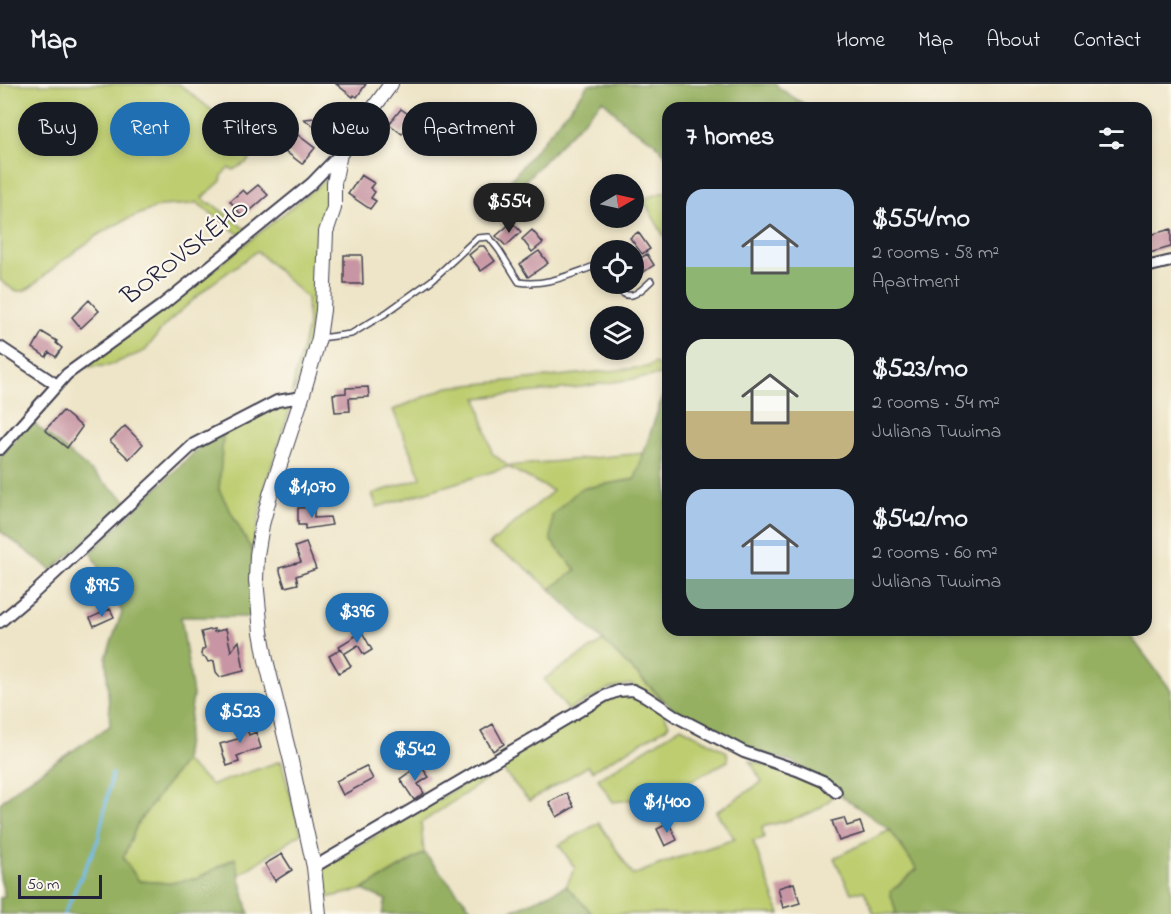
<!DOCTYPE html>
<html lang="en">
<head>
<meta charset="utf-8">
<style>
  :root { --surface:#171b24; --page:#20242c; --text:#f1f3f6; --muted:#9ea1a6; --line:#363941; --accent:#1f6fb2 }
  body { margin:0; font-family:"Indie Flower",sans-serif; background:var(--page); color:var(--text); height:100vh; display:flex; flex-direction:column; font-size:22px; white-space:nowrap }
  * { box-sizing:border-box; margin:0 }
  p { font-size:20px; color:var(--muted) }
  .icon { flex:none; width:33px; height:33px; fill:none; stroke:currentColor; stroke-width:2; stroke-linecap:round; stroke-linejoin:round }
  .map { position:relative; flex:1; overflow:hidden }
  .sheet { position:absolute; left:662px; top:18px; width:490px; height:534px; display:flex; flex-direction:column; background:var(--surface); border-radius:18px; box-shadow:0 3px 9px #0003 }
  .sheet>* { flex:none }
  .banner { position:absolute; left:18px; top:18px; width:554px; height:54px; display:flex; gap:12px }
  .needle { width:39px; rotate:81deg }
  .buttons { position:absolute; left:590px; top:90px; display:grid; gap:12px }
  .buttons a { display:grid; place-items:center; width:54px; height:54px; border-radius:50%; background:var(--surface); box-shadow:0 3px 9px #0003; font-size:30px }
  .scale { position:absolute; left:18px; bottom:15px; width:84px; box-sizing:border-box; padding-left:6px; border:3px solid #22223b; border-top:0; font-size:16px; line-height:21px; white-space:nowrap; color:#22223b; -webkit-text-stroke:4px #fbf7ec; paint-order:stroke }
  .price { position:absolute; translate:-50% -51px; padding:0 14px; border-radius:21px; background:var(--accent); color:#fff; font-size:20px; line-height:39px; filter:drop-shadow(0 2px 3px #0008) }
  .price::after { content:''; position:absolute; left:50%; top:36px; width:18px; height:14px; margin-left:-9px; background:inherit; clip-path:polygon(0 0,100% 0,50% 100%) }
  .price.current { background:#222; color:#fff }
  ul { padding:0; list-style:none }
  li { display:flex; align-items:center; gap:18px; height:150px; padding:0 24px }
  li span { display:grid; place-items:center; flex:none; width:168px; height:120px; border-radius:18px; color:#555 }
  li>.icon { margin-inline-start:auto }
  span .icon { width:72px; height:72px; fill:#fffc; stroke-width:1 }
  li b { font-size:26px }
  h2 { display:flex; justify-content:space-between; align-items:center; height:72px; padding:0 24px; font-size:26px }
  .tag { padding:0 21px; border-radius:27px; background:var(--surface); box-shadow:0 3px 9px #0003; font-size:21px; line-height:54px }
  .tag.current { background:var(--accent); color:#fff }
  header { display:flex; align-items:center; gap:36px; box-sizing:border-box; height:84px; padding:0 30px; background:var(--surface); border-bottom:2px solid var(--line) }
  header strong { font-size:28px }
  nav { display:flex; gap:33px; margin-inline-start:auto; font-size:21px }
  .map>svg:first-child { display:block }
  .green { fill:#bdcd70; stroke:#707856; stroke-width:1.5 }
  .forest { fill:#96b062; stroke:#5c694e; stroke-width:1.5 }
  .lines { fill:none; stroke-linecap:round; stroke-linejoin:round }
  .stream { stroke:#72bdeb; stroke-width:3 }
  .building { fill:#c795a3 }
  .lane-casing { stroke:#413f50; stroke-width:8 }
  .street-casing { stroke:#413f50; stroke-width:14 }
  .secondary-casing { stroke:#413f50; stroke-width:16 }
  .lane { stroke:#fff; stroke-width:5 }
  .street { stroke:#fff; stroke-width:10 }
  .secondary { stroke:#fff; stroke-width:14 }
  .labels { text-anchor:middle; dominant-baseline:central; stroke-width:4.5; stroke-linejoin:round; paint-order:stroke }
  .street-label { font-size:26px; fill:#22223b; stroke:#fbf7ec }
</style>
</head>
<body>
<header>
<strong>Map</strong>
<nav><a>Home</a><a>Map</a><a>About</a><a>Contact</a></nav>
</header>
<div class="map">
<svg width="1171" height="830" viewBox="0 0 1171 830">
  <rect width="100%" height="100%" fill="#fbf7ec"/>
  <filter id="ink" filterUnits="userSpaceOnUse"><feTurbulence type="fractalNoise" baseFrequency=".0167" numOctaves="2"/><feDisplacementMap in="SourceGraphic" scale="12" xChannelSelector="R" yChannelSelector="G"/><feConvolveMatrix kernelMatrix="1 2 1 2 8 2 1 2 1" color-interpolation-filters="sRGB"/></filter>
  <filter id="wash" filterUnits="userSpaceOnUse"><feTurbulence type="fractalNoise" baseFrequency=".008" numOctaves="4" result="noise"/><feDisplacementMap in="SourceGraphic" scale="24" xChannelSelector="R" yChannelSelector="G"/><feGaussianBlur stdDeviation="1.35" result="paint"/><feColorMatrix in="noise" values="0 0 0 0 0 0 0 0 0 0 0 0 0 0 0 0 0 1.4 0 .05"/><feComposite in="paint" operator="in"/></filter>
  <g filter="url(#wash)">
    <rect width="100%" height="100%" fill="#eee5c8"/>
    <path class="green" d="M0 0H179L259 64 246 79 233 86 229 84C223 88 222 91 221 97L202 114 210 120 211 119 245 145 275 121 240 151 196 118 193 120 160 122 123 137 101 149 58 180 31 203 23 207H15L0 196Z
      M332 91 327 104 320 153 318 220 303 287 292 310 295 292 308 243 307 214 257 167 209 202 165 241 145 267 108 282 84 283 145 240Z
      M667 107H668L667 158 643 115Z
      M655 279 667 287V290L573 304 477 314 492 369 508 382 644 369 635 395 580 405 551 457 576 486 550 505 518 477 489 461 553 407 508 383 377 423 372 410 421 394 393 326 448 303 647 283Z
      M280 321 291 322 266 399 252 467 219 406 223 350Z
      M603 557 665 618 630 600 609 605 568 626 544 595Z
      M632 609 662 626 669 640 666 644 592 687 588 682 529 717 502 685 421 739 424 769 362 806 325 814 321 784 612 614Z
      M681 643 727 668 728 677 663 712 613 718 598 695Z
      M184 677 212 701 281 677 301 749 239 791 234 774 198 794 169 799 139 797 123 774 138 739Z
      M750 677 799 690 828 703 832 713C816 733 786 736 762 743L764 754 753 757 780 830H593L566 802 575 784 559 761 599 739 633 791 674 775 735 755 716 728 762 698Z
      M890 746 917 785 891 808 896 828 894 830H874L864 807 851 809 834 774Z"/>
    <path class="forest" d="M588 0H776L779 4 810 24H668L667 73 653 57 628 42 603 16 515 107 509 98 583 8Z
      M667 299 668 546H1126L1171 606V830H894L896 828 890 808 917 785 890 746 793 678 737 662 678 630 550 505 576 486 551 457 552 431 580 405 635 395Z
      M31 337 128 418 52 486 0 447V373Z
      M223 350 219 406 252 467 253 533H181L193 611 184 677 138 739 123 774 139 797 169 799 198 794 235 774 249 830H0V814L5 812 0 794V719L22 700 110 642 106 573 122 528 91 468 201 362Z
      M424 769 476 830H382L386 816 362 806Z
      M566 802 593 830H505Z"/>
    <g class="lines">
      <path class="stream" d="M64 830 98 756 112 690"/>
    </g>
    <g id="blocks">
      <path class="building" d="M336 0H366L357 13 354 11 353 13Z
        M401 25 414 34 402 50 389 40Z
        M321 26 334 36 324 50 304 35 315 34Z
        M298 51 315 64 302 80 285 67Z
        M361 91 374 99 370 104 375 108 371 114 376 117 370 125 348 110Z
        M258 101 268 111 243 133 230 117 243 106 247 110Z
        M512 138 521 148 506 162 496 152Z
        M1171 145V163L1146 170V152Z
        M532 146 543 159 532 168 522 155Z
        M638 148 650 165 642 170 630 154Z
        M480 162H484L495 177 481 187 469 171Z
        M539 167 548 179 528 193 520 180Z
        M647 170 654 181 633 195V179Z
        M344 171H362L363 200H344Z
        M89 216 99 227 81 244 72 233Z
        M42 248 57 257 56 259 62 264 56 273 49 268 46 273 33 264Z
        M368 303 369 313 349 314 350 327 335 328 333 310 346 309V304Z
        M63 327 82 343 67 364 45 346Z
        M125 342 143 360 129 375 110 357Z
        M314 423V434L330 433 332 441 305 445V441H298V424Z
        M306 459 316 485 296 492 298 500 285 503 279 484 301 478 295 463Z
        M94 486 102 502 86 509 79 493Z
        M110 525 114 533 94 542 90 534Z
        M214 545V548L226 545 231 567 239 557 244 587 220 593 216 588 214 577 208 578 206 574 203 573 201 570 202 566 205 564 201 548Z
        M362 548 372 566 364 571 358 561 344 570 339 562Z
        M341 565 351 582 339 589 329 572Z
        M243 634 249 651 256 648 261 664 237 672 239 678 227 682 220 660 241 654 235 636Z
        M493 640 504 660 493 667 481 647Z
        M420 681 429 693 418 700 424 709 414 716 400 695Z
        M366 682 373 695 343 711 336 697Z
        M567 709 574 723 557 733 549 718Z
        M844 734 847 742 860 738 864 749 839 757 832 737Z
        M669 739 677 756 665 762 657 745Z
        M282 770 292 786 275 797 265 780Z
        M794 799 800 819 783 824 778 804Z"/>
    </g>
  </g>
  <g filter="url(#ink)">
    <use href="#blocks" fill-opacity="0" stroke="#413f50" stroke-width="1.5"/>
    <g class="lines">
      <defs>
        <path id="lane" d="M614 200C627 220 638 210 651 197
          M320 254 351 250 386 229 432 196 477 154 489 153 499 166 519 198C546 203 573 189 598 181L600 182"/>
        <path id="street" d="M1146 183 1171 177
          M0 263 57 301
          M0 365 67 290 161 222 311 100 340 70
          M0 538 33 510 194 360 277 317 302 313
          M314 783 605 612 618 607 633 606 645 612 677 633 744 668 797 686 825 698 836 708"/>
        <path id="secondary" d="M319 830 314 783 291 677 266 576 261 548 256 496 257 471 262 441 270 411 302 313 319 254 323 226 326 148 334 124V99L340 70 391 0"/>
      </defs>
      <use href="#lane" class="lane-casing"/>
      <use href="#street" class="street-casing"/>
      <use href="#secondary" class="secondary-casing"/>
      <use href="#lane" class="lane"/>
      <use href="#street" class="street"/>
      <use href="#secondary" class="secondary"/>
    </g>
  </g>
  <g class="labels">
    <g class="street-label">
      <text transform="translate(186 169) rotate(-38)">BOROVSKÉHO</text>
    </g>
  </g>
</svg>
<div class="buttons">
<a><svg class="needle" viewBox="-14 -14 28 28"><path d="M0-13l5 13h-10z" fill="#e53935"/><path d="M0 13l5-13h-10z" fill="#9ea1a6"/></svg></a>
<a><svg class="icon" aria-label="locate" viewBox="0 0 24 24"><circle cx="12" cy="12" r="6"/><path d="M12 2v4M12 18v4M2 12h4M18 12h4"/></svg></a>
<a><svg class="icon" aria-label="layers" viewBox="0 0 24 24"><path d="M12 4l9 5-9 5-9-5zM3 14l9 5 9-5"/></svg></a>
</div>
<div class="scale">50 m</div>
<b class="price current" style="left:509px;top:150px">$554</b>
<b class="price" style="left:312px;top:435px">$1,070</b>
<b class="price" style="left:102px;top:534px">$995</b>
<b class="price" style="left:357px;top:560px">$396</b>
<b class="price" style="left:240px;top:660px">$523</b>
<b class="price" style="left:415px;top:698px">$542</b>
<b class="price" style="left:667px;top:750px">$1,400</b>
<div class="banner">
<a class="tag">Buy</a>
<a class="tag current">Rent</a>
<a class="tag">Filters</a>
<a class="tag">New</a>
<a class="tag">Apartment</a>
</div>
<section class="sheet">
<h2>7 homes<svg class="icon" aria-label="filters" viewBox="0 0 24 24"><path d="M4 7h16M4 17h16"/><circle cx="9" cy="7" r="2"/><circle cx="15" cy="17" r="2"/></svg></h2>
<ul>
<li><span style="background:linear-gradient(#a9c7e8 65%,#8fb573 0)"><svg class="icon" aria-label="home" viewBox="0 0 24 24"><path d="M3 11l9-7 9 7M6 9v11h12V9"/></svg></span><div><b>$554/mo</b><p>2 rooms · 58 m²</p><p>Apartment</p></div></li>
<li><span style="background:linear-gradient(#dfe7d0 60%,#c2b280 0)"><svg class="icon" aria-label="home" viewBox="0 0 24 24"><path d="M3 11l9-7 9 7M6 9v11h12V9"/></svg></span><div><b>$523/mo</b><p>2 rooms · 54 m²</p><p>Juliana Tuwima</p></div></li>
<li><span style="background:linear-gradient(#a9c7e8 75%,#7fa58c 0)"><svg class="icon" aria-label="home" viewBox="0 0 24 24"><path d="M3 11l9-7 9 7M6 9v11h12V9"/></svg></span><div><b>$542/mo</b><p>2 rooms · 60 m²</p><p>Juliana Tuwima</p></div></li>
</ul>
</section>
</div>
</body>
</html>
